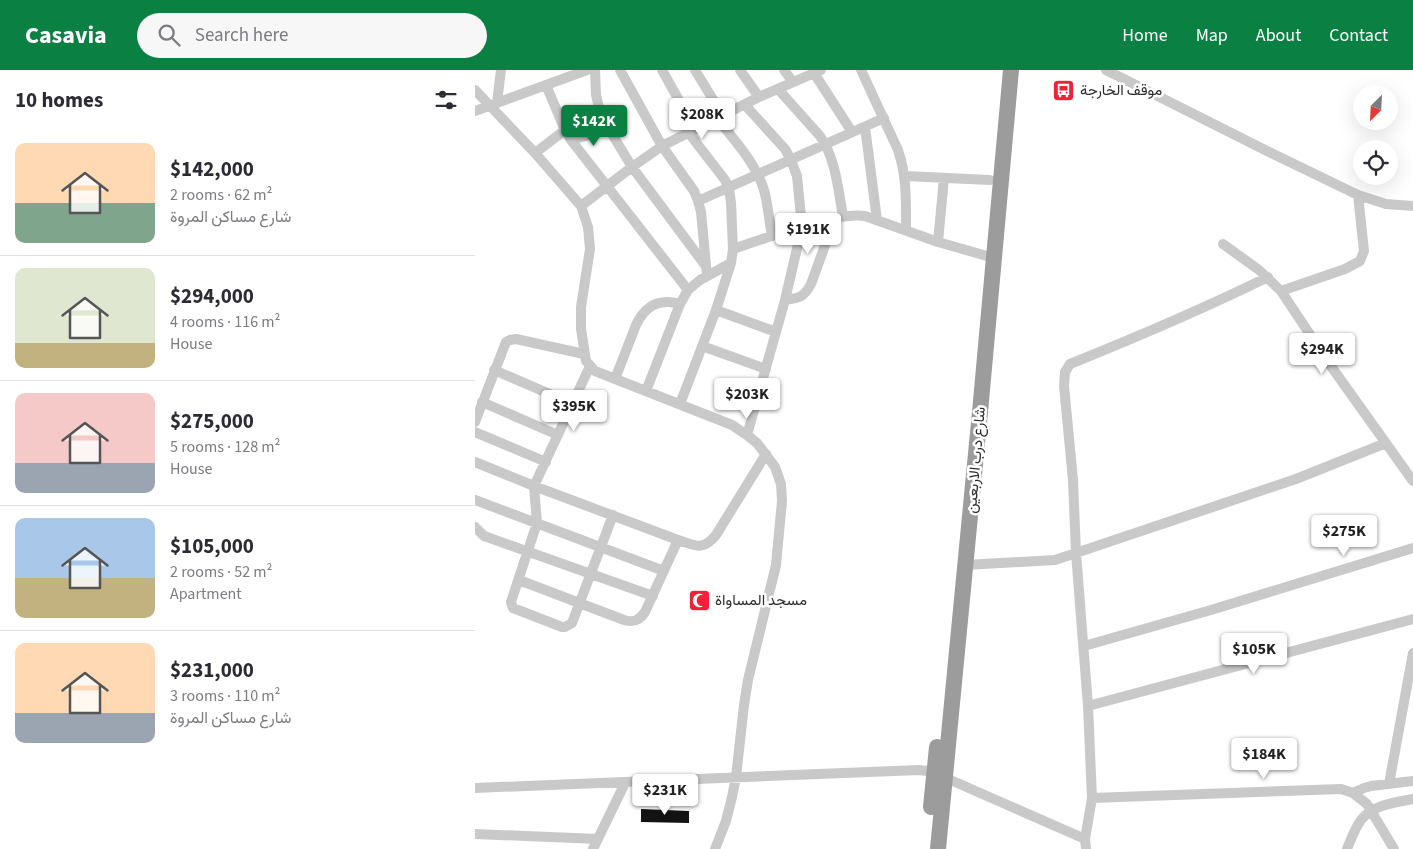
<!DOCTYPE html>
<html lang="en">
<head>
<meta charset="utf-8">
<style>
  :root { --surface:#fff; --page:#f7f7f7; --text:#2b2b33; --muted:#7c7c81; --line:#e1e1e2; --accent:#0b8043 }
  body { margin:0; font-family:"Source Sans 3",Vazirmatn,sans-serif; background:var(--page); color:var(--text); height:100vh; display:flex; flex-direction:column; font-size:19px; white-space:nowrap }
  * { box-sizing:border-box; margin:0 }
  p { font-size:16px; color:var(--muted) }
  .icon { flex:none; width:28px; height:28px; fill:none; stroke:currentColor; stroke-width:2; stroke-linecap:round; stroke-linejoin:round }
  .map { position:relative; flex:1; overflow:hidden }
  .drawer { display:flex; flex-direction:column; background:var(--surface); width:475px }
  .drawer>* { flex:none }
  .needle { width:32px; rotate:204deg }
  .controls { position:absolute; left:878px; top:15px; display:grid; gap:10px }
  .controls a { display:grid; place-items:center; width:45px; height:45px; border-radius:50%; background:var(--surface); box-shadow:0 5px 20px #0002; font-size:25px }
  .price { position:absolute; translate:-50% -42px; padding:0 11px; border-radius:5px; background:#fff; color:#222; font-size:16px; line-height:32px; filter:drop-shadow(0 1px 2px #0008) }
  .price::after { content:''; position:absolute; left:50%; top:30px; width:15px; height:11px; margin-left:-8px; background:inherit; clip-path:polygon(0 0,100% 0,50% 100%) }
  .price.selected { background:var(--accent); color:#fff }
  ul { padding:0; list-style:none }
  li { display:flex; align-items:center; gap:15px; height:125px; padding:0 15px }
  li+li { border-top:1px solid var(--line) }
  li span { display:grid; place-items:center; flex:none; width:140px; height:100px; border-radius:10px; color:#555 }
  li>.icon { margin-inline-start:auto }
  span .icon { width:60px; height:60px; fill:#fffc; stroke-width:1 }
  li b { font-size:21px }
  h2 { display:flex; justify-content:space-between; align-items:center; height:60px; padding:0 15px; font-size:21px }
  header { display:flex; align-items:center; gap:30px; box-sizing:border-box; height:70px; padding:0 25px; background:var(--accent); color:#fff }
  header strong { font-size:24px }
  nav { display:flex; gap:28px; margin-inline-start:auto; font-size:18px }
  .search { width:350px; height:45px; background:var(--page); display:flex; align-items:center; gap:12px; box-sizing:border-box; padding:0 18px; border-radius:28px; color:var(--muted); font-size:19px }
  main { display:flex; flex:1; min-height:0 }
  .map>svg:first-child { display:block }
  .building { fill:#131313 }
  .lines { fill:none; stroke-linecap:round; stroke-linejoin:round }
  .minor { stroke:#c9c9c9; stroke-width:10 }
  .trunk { stroke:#9c9c9c; stroke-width:16 }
  .labels { text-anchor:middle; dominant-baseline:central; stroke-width:5; stroke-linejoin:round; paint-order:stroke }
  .poi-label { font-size:15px; fill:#2c2c2c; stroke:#fff; text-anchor:start }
  .street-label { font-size:15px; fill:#2c2c2c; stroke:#fff }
</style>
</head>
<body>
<header>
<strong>Casavia</strong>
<div class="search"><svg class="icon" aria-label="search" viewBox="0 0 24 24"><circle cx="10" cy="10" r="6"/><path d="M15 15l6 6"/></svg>Search here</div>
<nav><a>Home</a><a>Map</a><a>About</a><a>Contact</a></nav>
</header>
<main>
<section class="drawer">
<h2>10 homes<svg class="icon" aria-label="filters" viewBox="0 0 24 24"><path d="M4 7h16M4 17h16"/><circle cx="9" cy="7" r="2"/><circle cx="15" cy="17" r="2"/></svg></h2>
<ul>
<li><span style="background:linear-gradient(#ffd9b3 60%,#7fa58c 0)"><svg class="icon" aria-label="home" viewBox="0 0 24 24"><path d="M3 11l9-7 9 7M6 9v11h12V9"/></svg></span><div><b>$142,000</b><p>2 rooms · 62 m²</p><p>شارع مساكن المروة</p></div></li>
<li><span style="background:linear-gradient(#dfe7d0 75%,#c2b280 0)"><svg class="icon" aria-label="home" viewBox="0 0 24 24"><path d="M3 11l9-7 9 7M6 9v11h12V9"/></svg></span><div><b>$294,000</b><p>4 rooms · 116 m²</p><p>House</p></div></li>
<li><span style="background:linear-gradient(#f6c9c9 70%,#9aa5b1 0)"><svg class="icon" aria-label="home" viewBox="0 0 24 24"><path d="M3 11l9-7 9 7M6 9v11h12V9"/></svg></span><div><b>$275,000</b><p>5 rooms · 128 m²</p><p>House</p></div></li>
<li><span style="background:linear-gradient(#a9c7e8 60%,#c2b280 0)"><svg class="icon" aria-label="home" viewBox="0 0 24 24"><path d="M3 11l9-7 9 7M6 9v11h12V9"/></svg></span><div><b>$105,000</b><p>2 rooms · 52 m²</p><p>Apartment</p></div></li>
<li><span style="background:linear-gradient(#ffd9b3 70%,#9aa5b1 0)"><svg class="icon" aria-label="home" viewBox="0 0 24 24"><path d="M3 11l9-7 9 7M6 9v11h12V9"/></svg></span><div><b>$231,000</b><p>3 rooms · 110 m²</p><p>شارع مساكن المروة</p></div></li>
</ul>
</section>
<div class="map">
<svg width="938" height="779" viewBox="0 0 938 779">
  <rect width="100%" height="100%" fill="#fff"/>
  <path class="building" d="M166 739 214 741V753L166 752Z"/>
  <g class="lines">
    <path class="minor" d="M120 0 121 25 126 46 157 97 230 195
      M145 0 187 76 219 121 223 131 226 142 232 206
      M187 0 220 59
      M220 0 248 46
      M265 0 284 27
      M309 0 318 12
      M386 0 423 80C432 106 431 132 431 160
      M631 0 794 82 883 125 911 134 938 136
      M339 3 377 62
      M71 15 90 60 96 70 213 220
      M303 19 345 66C361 89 363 119 368 146
      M0 20 60 83 106 136 113 157 115 179 106 237V259L111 291 120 301 257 355 272 365 282 373 300 397 306 414 307 431 301 495 273 610 269 635 261 707 257 727 251 751 240 779
      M22 33 26 0
      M270 35 310 79 316 90 322 106 327 157 310 230 272 365
      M0 41 112 0
      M242 48C259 70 281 93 289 120 293 134 294 151 297 166
      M390 57 402 150
      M96 70 134 60
      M60 83 90 60
      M430 106 515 110
      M223 131 409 48
      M106 136 157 97 187 76 284 27 346 0
      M463 172 469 108
      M748 174 784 200 806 221 858 299 938 411
      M258 179C282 171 307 162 333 155 352 150 370 144 390 146L463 172 519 188
      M806 221 870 199 885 191 889 181 883 125
      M310 230C325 228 329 227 336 214L360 148
      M241 240 301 262
      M227 276 291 299
      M115 296 59 416 62 453 36 532 38 538 87 557H90L97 553 138 445
      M19 300 98 334
      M140 309 161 255C170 236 184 228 205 234
      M171 321 205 234 213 220 225 210 256 193
      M7 332 83 365
      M205 334 241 240 256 193 258 179 256 133 254 118 250 110 213 62
      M0 352 31 272 35 270 41 269 109 284
      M0 362 71 392
      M0 392 59 416 203 470C220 475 227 482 241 465L291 384
      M0 430 189 501
      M0 457 9 466 178 526
      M490 495 580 490 821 409 911 373
      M44 510 149 550C159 553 165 550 170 542L203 470
      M609 576 736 540 938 478
      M613 636 938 549
      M914 714 938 583
      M0 718 444 700 452 701 471 708 610 769
      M878 723 889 718 896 716 938 711
      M617 728 866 719 878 723 892 734 919 779
      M0 764 123 769
      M118 779 150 713
      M611 779 610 769 617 728 613 636 601 483 598 410 589 316 590 302 595 294C662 267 728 239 793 207
      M872 779C876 769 880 758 886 750 897 735 921 732 938 729"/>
    <path class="trunk" d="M456 737 462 677
      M463 779 505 342 536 0"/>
  </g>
  <defs>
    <symbol id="bus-square" viewBox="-11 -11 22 22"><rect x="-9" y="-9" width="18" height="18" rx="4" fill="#ef223a" stroke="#fff"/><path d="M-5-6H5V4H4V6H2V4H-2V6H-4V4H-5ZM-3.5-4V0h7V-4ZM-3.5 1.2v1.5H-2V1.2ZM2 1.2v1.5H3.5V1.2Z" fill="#fff"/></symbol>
    <symbol id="mosque-square" viewBox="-11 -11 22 22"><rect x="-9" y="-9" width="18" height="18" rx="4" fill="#ef223a" stroke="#fff"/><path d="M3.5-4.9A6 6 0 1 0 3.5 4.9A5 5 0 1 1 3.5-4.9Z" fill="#fff"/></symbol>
  </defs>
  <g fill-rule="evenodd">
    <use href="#bus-square" x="576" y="8" width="25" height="25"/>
    <use href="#mosque-square" x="212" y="518" width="25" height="25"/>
  </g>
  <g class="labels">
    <g class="poi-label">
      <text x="605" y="20">موقف الخارجة</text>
      <text x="240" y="530">مسجد المساواة</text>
    </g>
    <g class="street-label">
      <text transform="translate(501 390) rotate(-85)">شارع درب الاربعين</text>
    </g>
  </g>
</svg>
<div class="controls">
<a><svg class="needle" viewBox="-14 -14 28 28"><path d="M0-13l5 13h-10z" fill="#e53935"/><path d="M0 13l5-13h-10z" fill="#7c7c81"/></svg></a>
<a><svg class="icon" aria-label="locate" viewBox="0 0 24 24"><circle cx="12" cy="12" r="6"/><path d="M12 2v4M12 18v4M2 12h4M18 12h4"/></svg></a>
</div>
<b class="price" style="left:227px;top:70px">$208K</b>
<b class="price selected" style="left:119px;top:77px">$142K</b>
<b class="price" style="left:333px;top:185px">$191K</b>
<b class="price" style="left:847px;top:305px">$294K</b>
<b class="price" style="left:272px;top:350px">$203K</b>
<b class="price" style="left:99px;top:362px">$395K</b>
<b class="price" style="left:869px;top:487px">$275K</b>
<b class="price" style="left:779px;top:605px">$105K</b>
<b class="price" style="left:789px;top:710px">$184K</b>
<b class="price" style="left:190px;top:746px">$231K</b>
</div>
</main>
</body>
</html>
